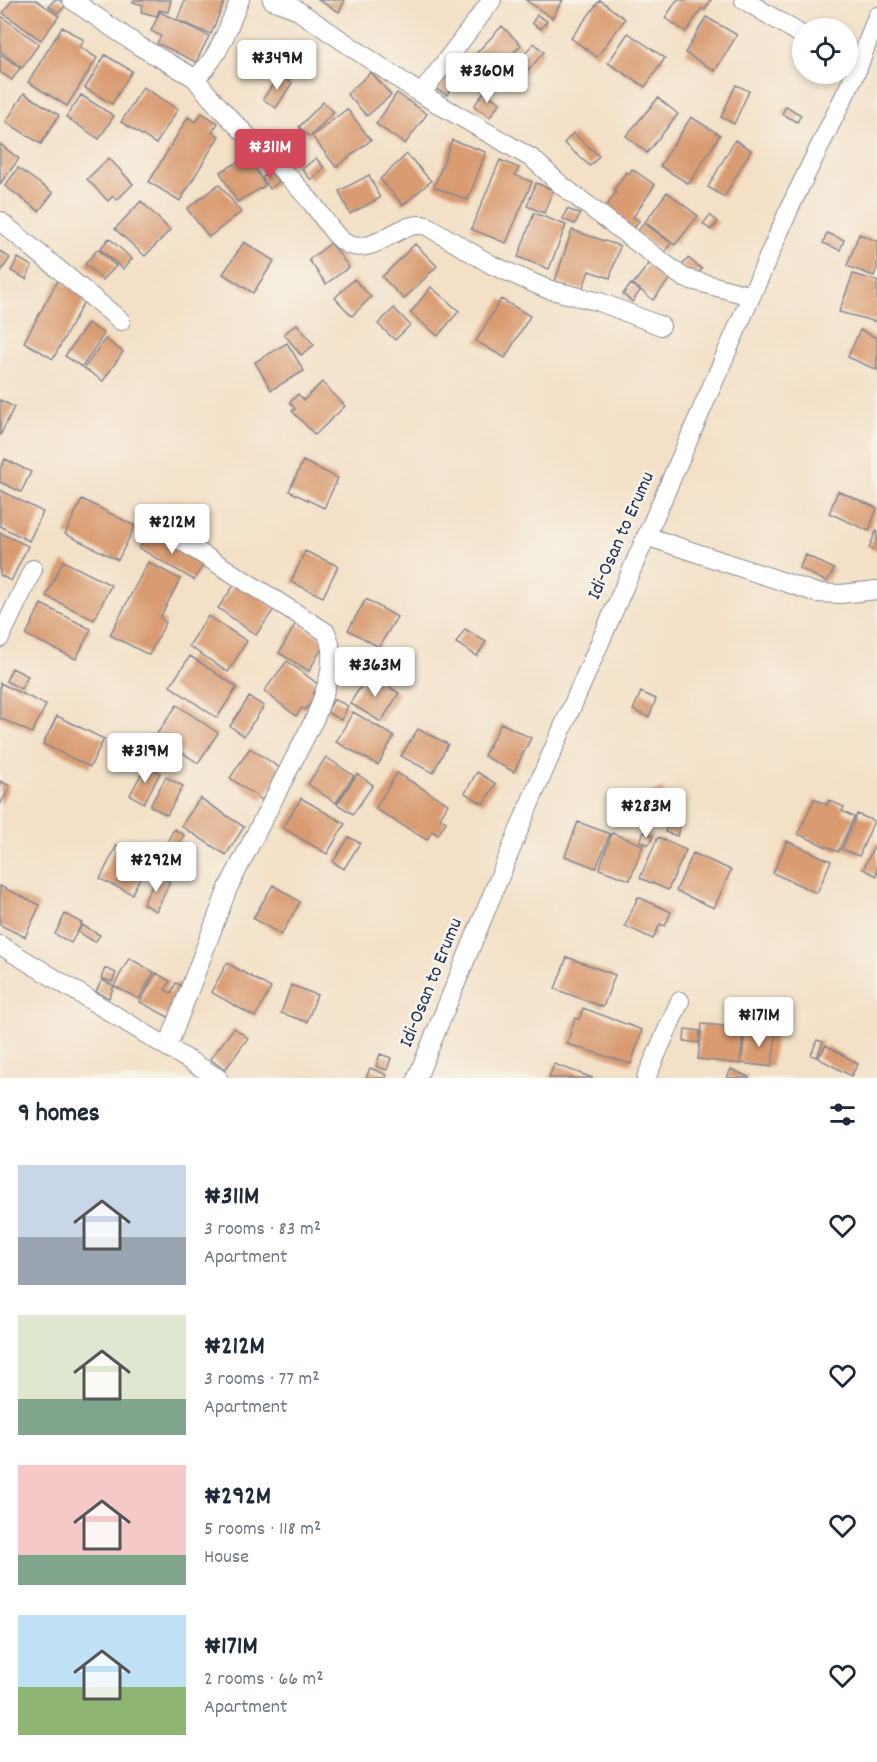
<!DOCTYPE html>
<html lang="en">
<head>
<meta charset="utf-8">
<style>
  :root { --surface:#fff; --page:#f6f6f7; --text:#1f2937; --muted:#747a83; --accent:#d1495b }
  body { margin:0; font-family:Dekko,sans-serif; background:var(--page); color:var(--text); height:100vh; display:flex; flex-direction:column; font-size:22px; white-space:nowrap }
  * { box-sizing:border-box; margin:0 }
  p { font-size:20px; color:var(--muted) }
  .icon { flex:none; width:33px; height:33px; fill:none; stroke:currentColor; stroke-width:2; stroke-linecap:round; stroke-linejoin:round }
  .map { position:relative; height:1078px; overflow:hidden }
  .side { display:flex; flex-direction:column; background:var(--surface); flex:1 }
  .side>* { flex:none }
  .fabs { position:absolute; left:792px; top:18px; display:grid; gap:12px }
  .fabs a { display:grid; place-items:center; width:66px; height:66px; border-radius:50%; background:var(--surface); box-shadow:0 3px 9px #0003; font-size:30px }
  .price { position:absolute; translate:-50% -51px; padding:0 14px; border-radius:6px; background:#fff; color:#222; font-size:20px; line-height:39px; filter:drop-shadow(0 2px 3px #0008) }
  .price::after { content:''; position:absolute; left:50%; top:36px; width:18px; height:14px; margin-left:-9px; background:inherit; clip-path:polygon(0 0,100% 0,50% 100%) }
  .price.active { background:var(--accent); color:#fff }
  ul { padding:0; list-style:none }
  li { display:flex; align-items:center; gap:18px; height:150px; padding:0 18px }
  li span { display:grid; place-items:center; flex:none; width:168px; height:120px; border-radius:0px; color:#555 }
  li>.icon { margin-inline-start:auto }
  span .icon { width:72px; height:72px; fill:#fffc; stroke-width:1 }
  li b { font-size:26px }
  h2 { display:flex; justify-content:space-between; align-items:center; height:72px; padding:0 18px; font-size:26px }
  .map>svg:first-child { display:block }
  .building { fill:#d99b71 }
  .lines { fill:none; stroke-linecap:round; stroke-linejoin:round }
  .minor-casing { stroke:#878892; stroke-width:20 }
  .minor { stroke:#fff; stroke-width:18 }
  .labels { text-anchor:middle; dominant-baseline:central; stroke-width:5; stroke-linejoin:round; paint-order:stroke }
  .street-label { font-size:20px; fill:#1b2f5e; stroke:#f7f3e8 }
</style>
</head>
<body>
<div class="map">
<svg width="877" height="1078" viewBox="0 0 877 1078">
  <rect width="100%" height="100%" fill="#f7f3e8"/>
  <filter id="ink" filterUnits="userSpaceOnUse"><feTurbulence type="fractalNoise" baseFrequency=".0167" numOctaves="2"/><feDisplacementMap in="SourceGraphic" scale="12" xChannelSelector="R" yChannelSelector="G"/><feConvolveMatrix kernelMatrix="1 2 1 2 8 2 1 2 1" color-interpolation-filters="sRGB"/></filter>
  <filter id="wash" filterUnits="userSpaceOnUse"><feTurbulence type="fractalNoise" baseFrequency=".008" numOctaves="4" result="noise"/><feDisplacementMap in="SourceGraphic" scale="24" xChannelSelector="R" yChannelSelector="G"/><feGaussianBlur stdDeviation="1.35" result="paint"/><feColorMatrix in="noise" values="0 0 0 0 0 0 0 0 0 0 0 0 0 0 0 0 0 1.4 0 .05"/><feComposite in="paint" operator="in"/></filter>
  <g filter="url(#wash)">
    <rect width="100%" height="100%" fill="#f3e0c6"/>
    <g id="blocks">
      <path class="building" d="M12 0H36L59 16 41 40 3 13Z
        M54 0H59L66 5 59 13 49 6Z
        M134 0H171L168 12 159 10 157 16 141 12 143 5 133 2Z
        M185 0H225L211 34 177 20Z
        M318 0H345L339 12Z
        M526 0H563L552 18Z
        M600 0 625 19 597 57 571 38Z
        M677 0H711L705 10 702 8 686 32 665 18Z
        M160 12 209 36 196 62 157 43 161 36 151 31Z
        M537 15 547 21 541 29 532 23Z
        M1 16 39 44 22 68 0 51Z
        M706 17 737 35 715 71 685 53Z
        M502 26 521 45 485 83 466 64Z
        M62 27 84 40 80 47 97 58 67 106 28 82Z
        M628 33 665 58 645 87 608 63Z
        M534 43 544 52 514 87 503 78Z
        M0 54 20 68 12 80 0 72Z
        M105 55 132 71 112 104 85 88Z
        M371 72 391 95 367 116 347 94Z
        M279 75 292 83 276 108 263 99Z
        M441 75 454 82 447 95 434 88Z
        M736 85 749 91 734 124 721 117Z
        M143 87 178 109 156 144 121 122Z
        M484 92 500 103 490 117 474 106Z
        M24 93 59 115 41 144 6 122Z
        M397 93 427 114 405 144 376 124Z
        M81 95 114 116 99 139 66 117Z
        M658 98 678 114 647 153 626 136Z
        M323 102 334 112 310 137 299 127Z
        M786 106 801 115 797 122 782 114Z
        M347 109 371 140 336 167 312 136Z
        M202 113 218 123 212 132 219 136 180 201 149 182 188 117 196 122Z
        M691 117 720 135 689 184 660 166Z
        M573 133 599 156 590 166 564 143Z
        M452 140 486 152 468 200 434 187Z
        M735 140 751 150 724 197 708 187Z
        M0 144 19 159 0 184Z
        M407 154 431 181 403 205 380 179Z
        M249 156 265 186 237 202 220 172Z
        M109 158 133 184 117 200 113 196 108 201 87 179Z
        M316 158 324 168 311 180 302 169Z
        M500 160 519 168 515 175 532 182 506 243 471 229Z
        M18 168 53 193 39 211 5 186Z
        M632 169 655 185 633 217 639 221 633 230 604 210 616 192 614 190 626 172 629 174Z
        M270 172 279 182 270 189 262 178Z
        M369 175 380 198 350 214 339 191Z
        M536 183 553 190 544 213 527 206Z
        M219 184 241 212 209 237 187 209Z
        M667 192 698 216 675 245 645 222Z
        M141 201 170 230 145 256 115 229Z
        M567 209 580 214 575 224 563 219Z
        M534 213 566 225 549 269 518 257Z
        M710 215 718 222 711 230 703 224Z
        M644 223 671 243 664 253 637 232Z
        M572 230 620 246 610 278 589 271 582 290 555 281Z
        M827 233 844 240 840 250 823 243Z
        M859 234 877 241V268L874 276 847 266Z
        M109 238 132 259 123 269 100 249Z
        M244 242 274 261 253 293 223 274Z
        M331 243 349 267 326 284 309 260Z
        M415 244 437 266 404 299 382 277Z
        M98 249 116 266 103 280 85 264Z
        M0 251 10 258 0 273Z
        M18 258 32 266 26 279 11 271Z
        M688 258 702 269 695 277 681 267Z
        M653 259 673 275 653 300 633 284Z
        M853 274 877 281V322L839 312Z
        M354 279 371 297 352 316 335 298Z
        M58 280 87 296 53 359 24 342Z
        M631 284 640 291 632 302 623 294Z
        M431 287 459 311 438 336 410 313Z
        M501 299 530 316 505 358 476 341Z
        M394 308 410 325 395 340 378 324Z
        M88 323 104 334 82 367 65 356Z
        M297 324 314 345 301 355 284 334Z
        M860 330 877 338V370L848 357Z
        M105 339 123 352 103 381 84 368Z
        M287 343 304 371 271 390 255 362Z
        M322 382 345 406 315 435 292 411 295 409 290 402 298 394 304 400Z
        M0 400 14 407 0 436Z
        M5 459 31 472 21 492 0 482V469Z
        M303 461 338 478 324 508 289 491Z
        M0 490 43 512 29 541 0 526Z
        M838 491 877 508 869 531 829 513Z
        M82 499 135 526 118 560 65 534Z
        M877 529V551L869 548Z
        M151 530 205 562 194 580 139 548Z
        M0 533 28 546 11 581 0 575Z
        M305 551 338 566 323 597 291 582Z
        M806 555 834 569 827 582 799 568Z
        M63 561 111 585 94 620 46 596Z
        M148 562 180 579 160 618 166 622 149 655 110 635Z
        M237 581 275 608 256 635 218 608Z
        M366 599 397 617 379 647 348 630Z
        M41 604 91 629 76 659 26 635Z
        M208 616 247 641 228 672 189 646Z
        M296 623 326 641 309 671 279 653Z
        M465 629 486 642 477 656 456 643Z
        M190 656 237 687 217 718 170 686Z
        M287 661 319 685 313 694 316 696 305 710 302 708 296 716 264 691Z
        M12 668 28 676 21 689 6 681Z
        M369 674 399 693 381 722 350 703Z
        M0 683 46 705 32 733 0 718Z
        M641 692 656 699 649 717 633 710Z
        M249 697 264 706 244 736 230 726Z
        M334 699 348 706 341 720 327 712Z
        M177 705 218 733 198 763 156 735Z
        M353 712 394 736 378 765 336 742Z
        M57 716 104 739 90 767 43 744Z
        M501 723 531 738 514 772 484 756Z
        M418 729 448 744 433 773 401 756Z
        M250 748 283 770 262 800 230 778Z
        M326 757 354 776 336 803 308 784Z
        M146 765 160 773 144 803 130 795Z
        M477 772 496 784 483 804 465 793Z
        M397 773 448 804 440 818 446 822 438 835 432 831 427 840 375 809Z
        M357 774 373 785 353 814 337 804Z
        M166 777 183 786 167 815 150 806Z
        M0 781 10 786 0 805Z
        M665 788 651 818 620 803Z
        M200 798 244 827 226 855 181 826Z
        M301 798 345 824 327 854 283 828Z
        M814 799 827 805 829 800 844 807 842 811 854 817 838 852 798 834Z
        M857 814 874 821 859 856 842 849Z
        M671 815 682 819 677 836 665 832Z
        M578 822 610 834 596 868 565 856Z
        M174 829 184 835 170 860 160 855Z
        M644 832 653 836 649 845 640 841Z
        M612 833 643 845 630 880 599 869Z
        M349 837 360 843 344 869 333 862Z
        M658 837 686 850 668 890 640 878Z
        M787 841 831 861 817 893 773 873Z
        M877 841V876L863 869Z
        M117 845 134 854 132 859 146 865 132 894 100 879Z
        M693 853 731 870 714 908 676 891Z
        M157 875 170 882 156 911 143 904Z
        M273 885 300 902 281 935 253 918Z
        M0 886 40 905 25 937 0 925Z
        M638 897 671 912 665 926 660 924 653 939 625 926Z
        M65 914 82 923 71 943 55 934Z
        M82 925 100 935 95 942 78 932Z
        M567 957 615 975 603 1007 555 989Z
        M129 958 154 972 139 999 114 986Z
        M227 963 271 988 255 1017 211 992Z
        M105 968 116 973 112 982 101 978Z
        M156 973 170 981 165 990 171 993 176 983 188 989 172 1019 140 1002Z
        M102 980 114 986 109 998 96 992Z
        M291 985 317 995 307 1022 281 1013Z
        M583 1008 642 1030 631 1064 567 1044 575 1018 579 1019Z
        M702 1024 744 1028 740 1064 698 1059Z
        M234 1028 248 1038 225 1070 210 1059Z
        M685 1029 700 1031 699 1043 684 1041Z
        M745 1029 776 1033 772 1067 741 1063Z
        M817 1040 823 1042 817 1057 811 1055Z
        M826 1045 858 1064 851 1076 818 1058Z
        M380 1054 391 1058 387 1070 376 1066Z
        M554 1064 593 1078H549Z
        M370 1068 387 1075 386 1078H366Z
        M731 1069 750 1078H727Z"/>
    </g>
  </g>
  <g filter="url(#ink)">
    <use href="#blocks" fill-opacity="0" stroke="#878892" stroke-width="1.5"/>
    <g class="lines">
      <defs>
        <path id="minor" d="M72 0 139 46 195 78C220 58 227 28 240 0
          M272 0 294 8 421 94 533 159 561 185 684 278 751 296
          M744 0 802 35
          M195 78C230 125 279 161 315 207 325 219 337 243 353 246 379 252 401 219 427 226L492 265 547 289 600 302 661 326
          M421 94 492 0
          M0 221 121 321
          M159 527 326 632C339 658 325 692 315 718L228 888 168 1046
          M646 536 817 593 841 594 877 590
          M0 638 33 569
          M0 945 218 1078
          M417 1078 532 798 791 205 858 68 877 16
          M646 1078 680 1001"/>
      </defs>
      <use href="#minor" class="minor-casing"/>
      <use href="#minor" class="minor"/>
    </g>
  </g>
  <g class="labels">
    <g class="street-label">
      <text transform="translate(622 536) rotate(-66)">Idi-Osan to Erumu</text>
      <text transform="translate(432 983) rotate(-68)">Idi-Osan to Erumu</text>
    </g>
  </g>
</svg>
<div class="fabs">
<a><svg class="icon" aria-label="locate" viewBox="0 0 24 24"><circle cx="12" cy="12" r="6"/><path d="M12 2v4M12 18v4M2 12h4M18 12h4"/></svg></a>
</div>
<b class="price" style="left:277px;top:91px">₦349M</b>
<b class="price" style="left:487px;top:104px">₦360M</b>
<b class="price active" style="left:270px;top:180px">₦311M</b>
<b class="price" style="left:172px;top:555px">₦212M</b>
<b class="price" style="left:375px;top:698px">₦363M</b>
<b class="price" style="left:145px;top:784px">₦319M</b>
<b class="price" style="left:646px;top:839px">₦283M</b>
<b class="price" style="left:156px;top:893px">₦292M</b>
<b class="price" style="left:759px;top:1048px">₦171M</b>
</div>
<section class="side">
<h2>9 homes<svg class="icon" aria-label="filters" viewBox="0 0 24 24"><path d="M4 7h16M4 17h16"/><circle cx="9" cy="7" r="2"/><circle cx="15" cy="17" r="2"/></svg></h2>
<ul>
<li><span style="background:linear-gradient(#c9d6e8 60%,#9aa5b1 0)"><svg class="icon" aria-label="home" viewBox="0 0 24 24"><path d="M3 11l9-7 9 7M6 9v11h12V9"/></svg></span><div><b>₦311M</b><p>3 rooms · 83 m²</p><p>Apartment</p></div><svg class="icon" aria-label="heart" viewBox="0 0 24 24"><path d="M12 20l-8-8c-3-5 5-10 8-4 3-6 11-1 8 4z"/></svg></li>
<li><span style="background:linear-gradient(#dfe7d0 70%,#7fa58c 0)"><svg class="icon" aria-label="home" viewBox="0 0 24 24"><path d="M3 11l9-7 9 7M6 9v11h12V9"/></svg></span><div><b>₦212M</b><p>3 rooms · 77 m²</p><p>Apartment</p></div><svg class="icon" aria-label="heart" viewBox="0 0 24 24"><path d="M12 20l-8-8c-3-5 5-10 8-4 3-6 11-1 8 4z"/></svg></li>
<li><span style="background:linear-gradient(#f6c9c9 75%,#7fa58c 0)"><svg class="icon" aria-label="home" viewBox="0 0 24 24"><path d="M3 11l9-7 9 7M6 9v11h12V9"/></svg></span><div><b>₦292M</b><p>5 rooms · 118 m²</p><p>House</p></div><svg class="icon" aria-label="heart" viewBox="0 0 24 24"><path d="M12 20l-8-8c-3-5 5-10 8-4 3-6 11-1 8 4z"/></svg></li>
<li><span style="background:linear-gradient(#bfe0f5 60%,#8fb573 0)"><svg class="icon" aria-label="home" viewBox="0 0 24 24"><path d="M3 11l9-7 9 7M6 9v11h12V9"/></svg></span><div><b>₦171M</b><p>2 rooms · 66 m²</p><p>Apartment</p></div><svg class="icon" aria-label="heart" viewBox="0 0 24 24"><path d="M12 20l-8-8c-3-5 5-10 8-4 3-6 11-1 8 4z"/></svg></li>
</ul>
</section>
</body>
</html>
